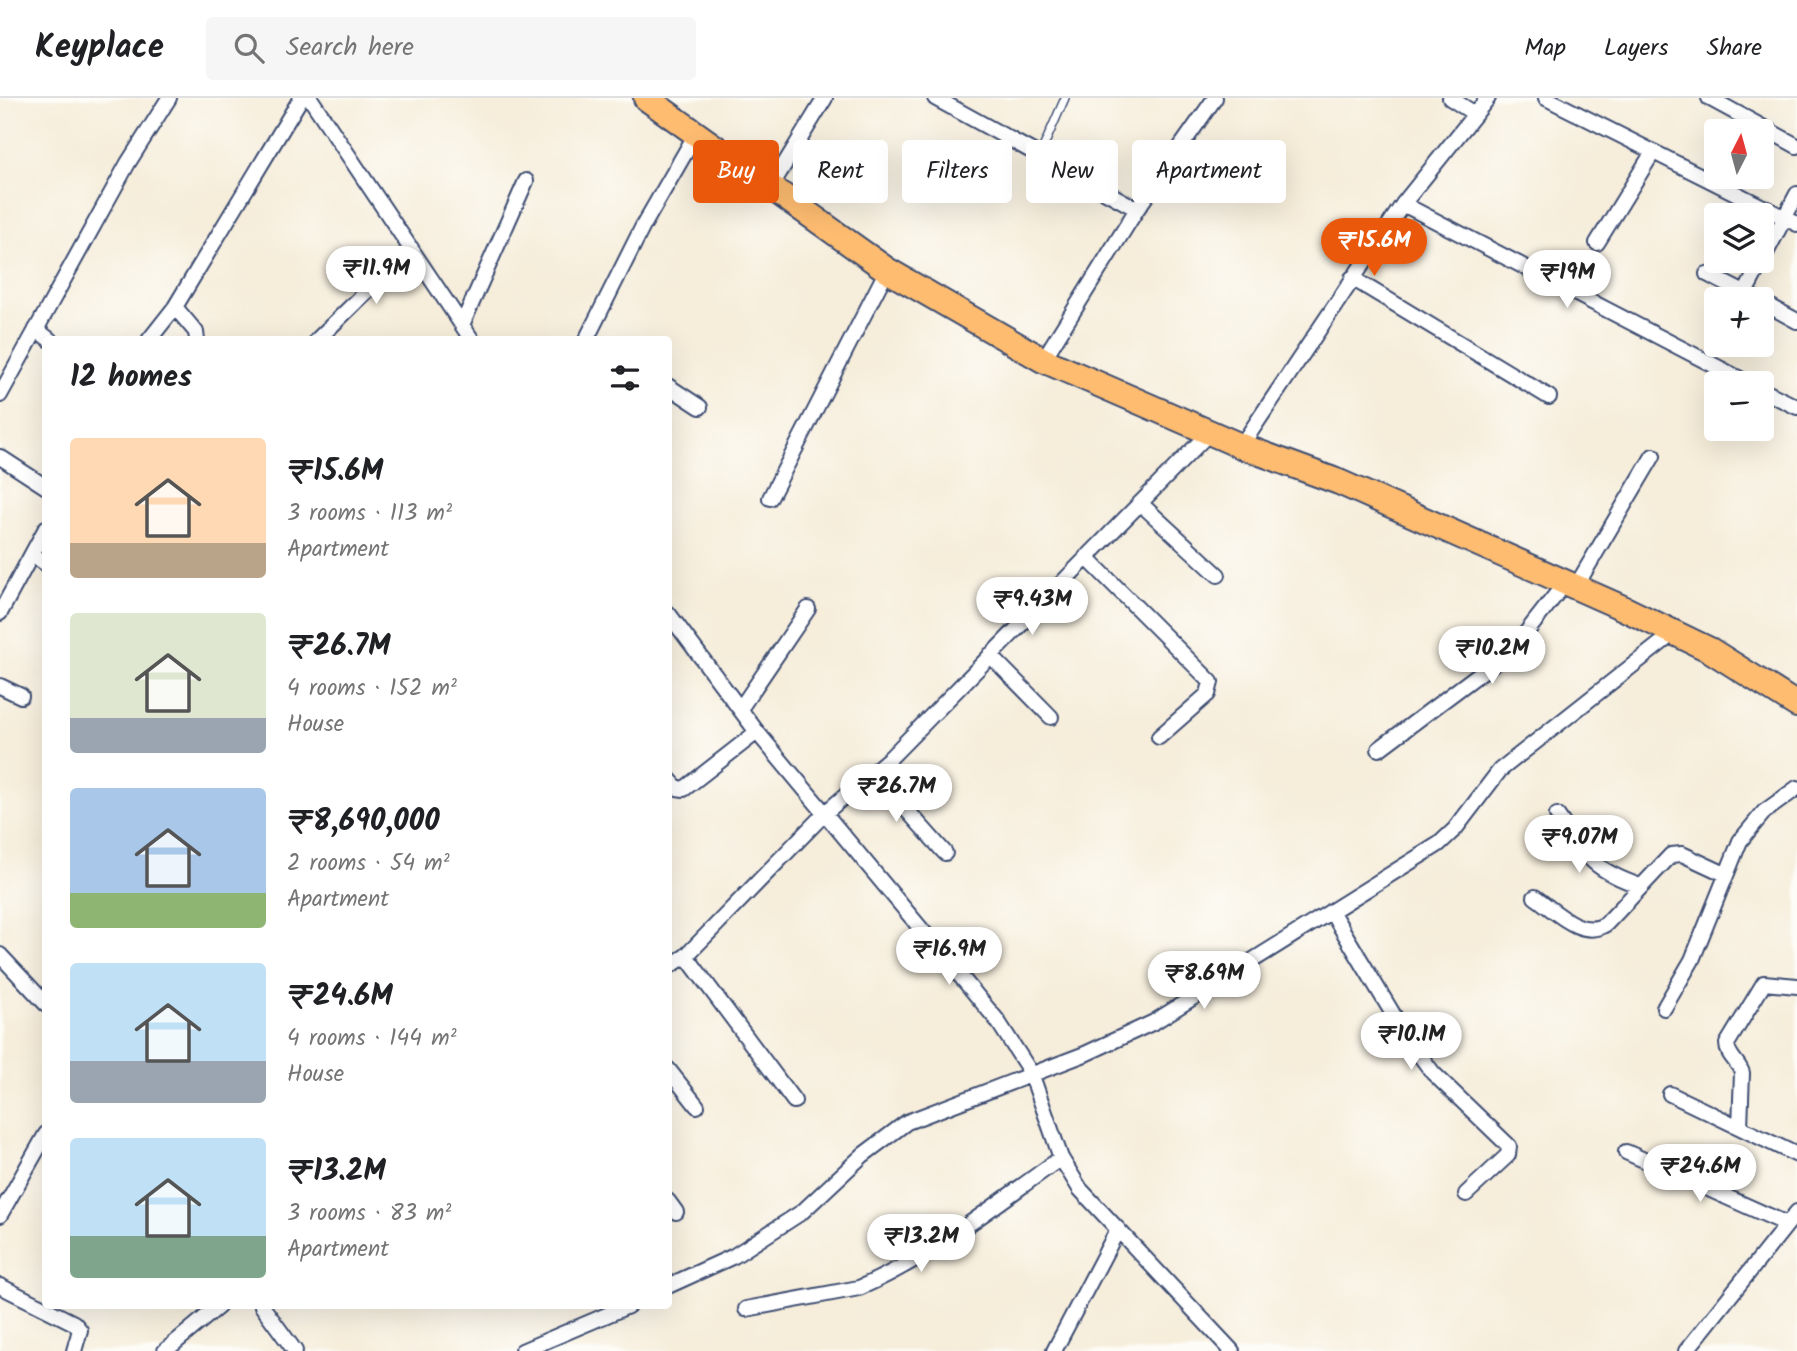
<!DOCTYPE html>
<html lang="en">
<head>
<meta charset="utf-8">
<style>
  :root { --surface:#fff; --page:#f6f6f6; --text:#202124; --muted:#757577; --line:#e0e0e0; --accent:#ea580c }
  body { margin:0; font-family:Kalam,sans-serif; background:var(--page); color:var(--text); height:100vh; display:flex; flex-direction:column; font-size:26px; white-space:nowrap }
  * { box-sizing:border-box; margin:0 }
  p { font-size:23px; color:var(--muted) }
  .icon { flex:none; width:38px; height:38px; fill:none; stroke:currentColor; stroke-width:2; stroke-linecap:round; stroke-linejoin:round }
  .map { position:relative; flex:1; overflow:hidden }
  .panel { position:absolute; left:42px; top:238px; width:630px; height:973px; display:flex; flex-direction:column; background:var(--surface); border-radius:7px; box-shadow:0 7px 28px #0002 }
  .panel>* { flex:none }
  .hud { position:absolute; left:693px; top:42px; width:665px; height:63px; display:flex; gap:14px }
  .needle { width:46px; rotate:6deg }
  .buttons { position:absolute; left:1704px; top:21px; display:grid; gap:14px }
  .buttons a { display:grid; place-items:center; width:70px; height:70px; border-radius:7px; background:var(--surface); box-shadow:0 7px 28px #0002; font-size:35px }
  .price { position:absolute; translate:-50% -60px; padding:0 16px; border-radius:24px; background:#fff; color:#222; font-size:23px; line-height:46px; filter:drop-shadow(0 2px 4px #0008) }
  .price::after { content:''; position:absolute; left:50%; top:42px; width:21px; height:16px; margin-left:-10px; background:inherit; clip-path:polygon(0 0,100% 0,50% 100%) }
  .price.selected { background:var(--accent); color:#fff }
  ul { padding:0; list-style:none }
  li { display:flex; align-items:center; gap:21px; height:175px; padding:0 28px }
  li span { display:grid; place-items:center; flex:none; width:196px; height:140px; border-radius:7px; color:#555 }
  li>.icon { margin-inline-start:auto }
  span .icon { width:84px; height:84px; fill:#fffc; stroke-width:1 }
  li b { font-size:30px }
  h2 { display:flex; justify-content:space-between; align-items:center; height:84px; padding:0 28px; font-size:30px }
  .chip { padding:0 24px; border-radius:7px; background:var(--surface); box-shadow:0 7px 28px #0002; font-size:24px; line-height:63px }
  .chip.selected { background:var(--accent); color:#fff }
  header { display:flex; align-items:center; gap:42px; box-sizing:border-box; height:98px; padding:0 35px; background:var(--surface); border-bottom:2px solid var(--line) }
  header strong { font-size:33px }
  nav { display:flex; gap:38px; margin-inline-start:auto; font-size:24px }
  .search { width:490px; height:63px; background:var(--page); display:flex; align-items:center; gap:18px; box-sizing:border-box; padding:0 24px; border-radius:7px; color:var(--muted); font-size:26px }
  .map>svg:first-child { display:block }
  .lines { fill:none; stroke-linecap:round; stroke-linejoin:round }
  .service-casing { stroke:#3c4c71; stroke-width:10 }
  .minor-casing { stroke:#3c4c71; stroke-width:18 }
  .trunk-casing { stroke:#3c4c71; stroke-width:28 }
  .service { stroke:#fff; stroke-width:7 }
  .minor { stroke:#fff; stroke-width:14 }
  .trunk { stroke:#fdbc70; stroke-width:24 }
</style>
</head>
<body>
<header>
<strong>Keyplace</strong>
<div class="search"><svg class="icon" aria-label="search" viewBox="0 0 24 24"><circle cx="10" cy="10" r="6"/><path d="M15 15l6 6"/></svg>Search here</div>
<nav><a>Map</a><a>Layers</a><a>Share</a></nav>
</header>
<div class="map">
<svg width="1797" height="1253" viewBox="0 0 1797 1253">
  <rect width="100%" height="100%" fill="#fdfcf7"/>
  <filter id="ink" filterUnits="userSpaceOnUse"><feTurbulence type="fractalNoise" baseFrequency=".0143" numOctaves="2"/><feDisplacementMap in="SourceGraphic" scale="14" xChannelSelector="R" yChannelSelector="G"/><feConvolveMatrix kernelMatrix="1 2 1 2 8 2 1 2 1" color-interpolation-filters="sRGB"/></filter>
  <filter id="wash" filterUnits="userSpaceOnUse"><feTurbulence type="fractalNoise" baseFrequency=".00686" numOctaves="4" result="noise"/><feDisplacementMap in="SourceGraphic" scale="28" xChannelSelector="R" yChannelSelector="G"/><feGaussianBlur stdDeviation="1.57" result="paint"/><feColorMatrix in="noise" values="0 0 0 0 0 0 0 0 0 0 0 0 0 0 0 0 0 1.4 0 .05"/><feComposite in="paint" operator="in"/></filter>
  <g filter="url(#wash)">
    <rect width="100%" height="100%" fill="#f6edda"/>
  </g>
  <g filter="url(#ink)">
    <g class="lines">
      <defs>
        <path id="service" d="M1039 59 1065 0"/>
        <path id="minor" d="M310 0 472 242
          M935 0 1137 111
          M1450 0 1475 16
          M1546 0 1797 126
          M1709 0 1797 48
          M770 90 825 0
          M1403 106 1748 285
          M1597 145 1653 54
          M1707 176 1756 201
          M1352 180 1549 299
          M1745 195 1797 96
          M1762 204 1797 223
          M175 209 196 234 197 242
          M462 227 526 83
          M36 231 50 242
          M149 242 175 209 301 0
          M317 242 411 150
          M586 242 643 128 696 36
          M1043 262 1137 111 1215 0
          M668 288 700 309
          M1762 292 1797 309
          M0 297 128 65 169 0
          M1241 348 1403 106 1488 0
          M0 359 46 389
          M770 400 887 172
          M1140 405 1218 477
          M32 456 46 466
          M1086 459 1211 584 1208 596 1159 639
          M1575 490 1653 358
          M0 515 46 430
          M668 515 757 634 997 922 1031 975 1061 1060 1080 1091 1232 1253
          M990 557 1051 619
          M0 588 21 598
          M740 611 808 511
          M1379 651 1515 549 1565 485
          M873 674 945 755
          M668 680 677 690 684 691 757 634
          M1557 717C1586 758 1591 771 1640 788
          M1535 799C1555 813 1582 842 1606 826L1671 757 1682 756 1725 776
          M1331 813 1408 941 1433 975 1509 1048 1508 1057 1466 1096
          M0 857 46 906
          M686 858 794 1003
          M668 869 686 858 825 715 892 658 1210 334
          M1664 910 1692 862 1740 743 1764 714 1797 690
          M668 971 697 1008
          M1670 996 1797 1057
          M1740 1029 1742 975C1739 964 1727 958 1727 946L1764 885 1797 888
          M1626 1054 1787 1126
          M668 1103 676 1114
          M0 1117 46 1036
          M0 1188 74 1225 80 1232 74 1253
          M668 1188 734 1158 802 1114 863 1057 907 1024 1085 956 1154 924 1439 746 1455 731 1500 672 1675 534
          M262 1208 295 1253
          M746 1211 859 1190C931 1159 997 1105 1061 1060
          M165 1253 219 1208
          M522 1253 628 1208
          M1054 1253 1118 1131
          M1686 1253 1797 1114"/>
        <path id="trunk" d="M646 0 887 172 1043 262 1241 348 1339 384 1623 510 1710 552 1797 607"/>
      </defs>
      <use href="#service" class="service-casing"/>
      <use href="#minor" class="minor-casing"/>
      <use href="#trunk" class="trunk-casing"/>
      <use href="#service" class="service"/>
      <use href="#minor" class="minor"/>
      <use href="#trunk" class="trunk"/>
    </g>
  </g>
</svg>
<div class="buttons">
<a><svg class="needle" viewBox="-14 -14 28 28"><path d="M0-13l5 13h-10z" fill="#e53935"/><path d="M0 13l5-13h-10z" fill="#757577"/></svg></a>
<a><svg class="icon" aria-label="layers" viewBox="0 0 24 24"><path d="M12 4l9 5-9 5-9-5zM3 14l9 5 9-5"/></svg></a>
<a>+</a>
<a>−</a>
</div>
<b class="price selected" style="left:1374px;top:180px">₹15.6M</b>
<b class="price" style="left:376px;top:208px">₹11.9M</b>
<b class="price" style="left:1567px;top:212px">₹19M</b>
<b class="price" style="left:1032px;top:539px">₹9.43M</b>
<b class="price" style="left:1492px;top:588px">₹10.2M</b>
<b class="price" style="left:896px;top:726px">₹26.7M</b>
<b class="price" style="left:1579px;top:777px">₹9.07M</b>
<b class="price" style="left:949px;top:889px">₹16.9M</b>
<b class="price" style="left:1204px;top:913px">₹8.69M</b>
<b class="price" style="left:1411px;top:974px">₹10.1M</b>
<b class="price" style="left:1700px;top:1106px">₹24.6M</b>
<b class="price" style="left:921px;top:1176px">₹13.2M</b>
<div class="hud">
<a class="chip selected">Buy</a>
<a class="chip">Rent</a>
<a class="chip">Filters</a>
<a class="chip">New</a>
<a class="chip">Apartment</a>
</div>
<section class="panel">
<h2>12 homes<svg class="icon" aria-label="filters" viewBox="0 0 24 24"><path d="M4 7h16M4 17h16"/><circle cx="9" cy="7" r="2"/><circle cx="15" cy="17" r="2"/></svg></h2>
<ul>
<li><span style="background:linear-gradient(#ffd9b3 75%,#b9a48a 0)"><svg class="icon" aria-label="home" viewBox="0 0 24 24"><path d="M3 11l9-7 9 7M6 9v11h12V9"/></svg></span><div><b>₹15.6M</b><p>3 rooms · 113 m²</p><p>Apartment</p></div></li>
<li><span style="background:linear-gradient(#dfe7d0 75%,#9aa5b1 0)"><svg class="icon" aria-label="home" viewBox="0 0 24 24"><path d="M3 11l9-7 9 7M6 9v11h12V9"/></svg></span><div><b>₹26.7M</b><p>4 rooms · 152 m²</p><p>House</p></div></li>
<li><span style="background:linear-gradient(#a9c7e8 75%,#8fb573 0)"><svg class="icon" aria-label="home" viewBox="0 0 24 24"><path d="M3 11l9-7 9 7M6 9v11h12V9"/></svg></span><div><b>₹8,690,000</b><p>2 rooms · 54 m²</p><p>Apartment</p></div></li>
<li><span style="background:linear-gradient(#bfe0f5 70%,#9aa5b1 0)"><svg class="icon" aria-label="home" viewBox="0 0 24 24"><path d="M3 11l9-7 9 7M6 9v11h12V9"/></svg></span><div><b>₹24.6M</b><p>4 rooms · 144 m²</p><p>House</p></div></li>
<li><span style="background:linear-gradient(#bfe0f5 70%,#7fa58c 0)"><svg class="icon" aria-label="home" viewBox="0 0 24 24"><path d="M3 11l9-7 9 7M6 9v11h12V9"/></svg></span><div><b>₹13.2M</b><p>3 rooms · 83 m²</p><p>Apartment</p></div></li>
</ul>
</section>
</div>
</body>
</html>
